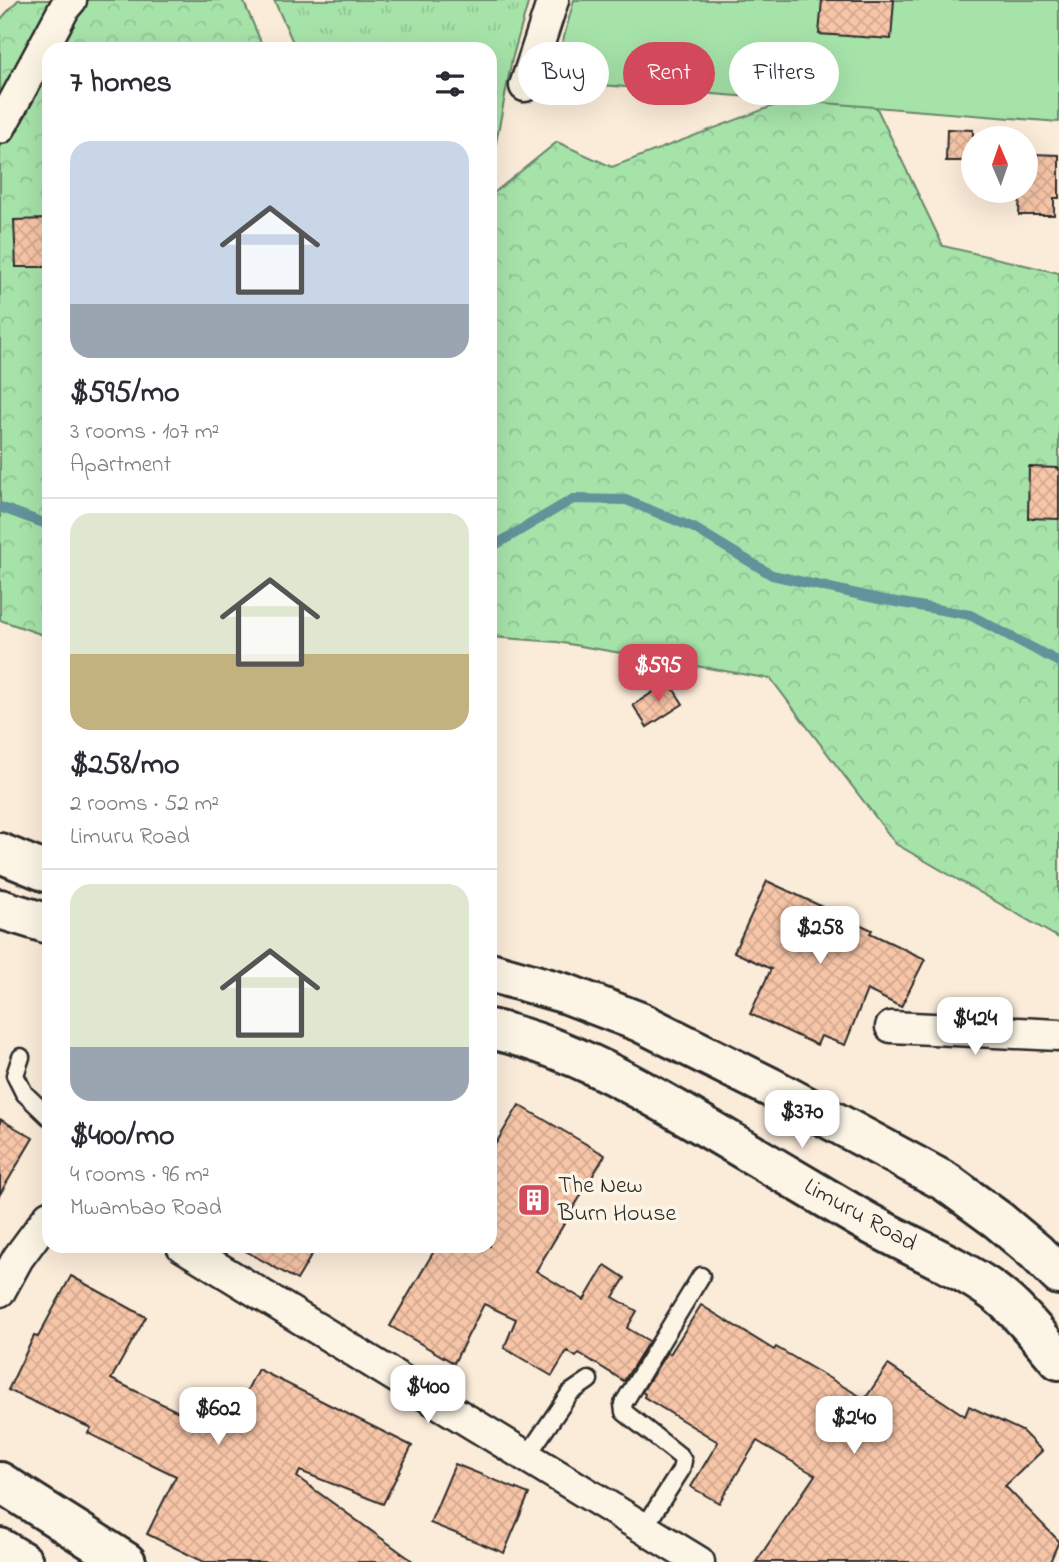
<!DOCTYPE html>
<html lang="en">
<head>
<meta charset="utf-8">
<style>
  :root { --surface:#fff; --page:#f7f7f7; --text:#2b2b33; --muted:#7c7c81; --line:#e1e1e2; --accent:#d1495b }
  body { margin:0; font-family:"Indie Flower",sans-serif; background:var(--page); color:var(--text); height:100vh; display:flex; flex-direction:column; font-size:26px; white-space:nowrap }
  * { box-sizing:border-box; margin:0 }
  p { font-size:23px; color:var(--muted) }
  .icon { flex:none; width:38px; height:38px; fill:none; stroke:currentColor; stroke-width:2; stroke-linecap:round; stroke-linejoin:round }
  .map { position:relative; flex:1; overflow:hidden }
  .details { position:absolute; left:42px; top:42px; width:455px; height:1211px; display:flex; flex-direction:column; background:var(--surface); border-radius:21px; box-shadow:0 7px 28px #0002 }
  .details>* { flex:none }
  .top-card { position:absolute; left:518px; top:42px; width:436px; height:63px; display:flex; gap:14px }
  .needle { width:46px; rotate:358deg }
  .buttons { position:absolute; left:961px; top:126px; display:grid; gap:14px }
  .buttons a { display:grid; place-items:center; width:77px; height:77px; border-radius:50%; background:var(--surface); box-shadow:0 7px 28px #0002; font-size:35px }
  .price { position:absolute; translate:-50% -60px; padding:0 16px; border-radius:14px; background:#fff; color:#222; font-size:23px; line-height:46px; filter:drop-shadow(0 2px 4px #0008) }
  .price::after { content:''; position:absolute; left:50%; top:42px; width:21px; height:16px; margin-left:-10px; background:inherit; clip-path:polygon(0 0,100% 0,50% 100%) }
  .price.current { background:var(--accent); color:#fff }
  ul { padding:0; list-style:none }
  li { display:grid; align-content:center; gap:14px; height:371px; padding:0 28px }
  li+li { border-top:2px solid var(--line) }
  li span { display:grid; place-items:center; height:217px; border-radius:21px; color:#555 }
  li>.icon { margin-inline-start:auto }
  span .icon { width:126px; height:126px; fill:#fffc; stroke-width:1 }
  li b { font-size:30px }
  h2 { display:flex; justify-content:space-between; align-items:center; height:84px; padding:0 28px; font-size:30px }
  .pill { padding:0 24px; border-radius:32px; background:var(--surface); box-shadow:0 7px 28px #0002; font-size:24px; line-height:63px }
  .pill.current { background:var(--accent); color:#fff }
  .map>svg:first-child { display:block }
  .grass { fill:url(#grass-tufts); stroke:#68876a; stroke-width:2 }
  .forest { fill:url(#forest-crowns); stroke:#68876a; stroke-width:2 }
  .garden { fill:#a6e3a9; stroke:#68876a; stroke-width:2 }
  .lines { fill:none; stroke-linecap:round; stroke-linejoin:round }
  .stream { stroke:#62929a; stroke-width:10 }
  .building { fill:url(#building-cross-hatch); stroke:#2b2b2b; stroke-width:2 }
  .lane-casing { stroke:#2b2b2b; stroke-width:21 }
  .street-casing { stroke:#2b2b2b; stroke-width:35 }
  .secondary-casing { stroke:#2b2b2b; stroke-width:44 }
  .lane { stroke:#fcf5e5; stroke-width:16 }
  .street { stroke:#fcf5e5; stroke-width:30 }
  .secondary { stroke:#fcf5e5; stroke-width:38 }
  .labels { text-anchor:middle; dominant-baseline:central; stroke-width:7; stroke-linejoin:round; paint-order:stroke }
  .poi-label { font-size:24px; fill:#2b2b2b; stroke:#fcf5e5; text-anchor:start }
  .street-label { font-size:24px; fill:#2b2b2b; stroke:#fcf5e5 }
</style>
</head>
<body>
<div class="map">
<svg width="1059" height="1562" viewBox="0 0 1059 1562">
  <defs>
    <pattern id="grass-tufts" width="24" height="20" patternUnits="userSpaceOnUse" patternTransform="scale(1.75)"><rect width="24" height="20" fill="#a6e3a9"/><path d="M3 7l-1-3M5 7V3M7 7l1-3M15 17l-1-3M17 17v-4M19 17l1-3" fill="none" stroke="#8fc392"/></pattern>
    <pattern id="forest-crowns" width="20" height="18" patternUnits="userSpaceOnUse" patternTransform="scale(1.75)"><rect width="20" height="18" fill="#a6e3a9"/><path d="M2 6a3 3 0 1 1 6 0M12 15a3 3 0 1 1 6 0" fill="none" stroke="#8fc392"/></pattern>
    <pattern id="building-cross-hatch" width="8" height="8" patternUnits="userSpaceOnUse" patternTransform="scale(1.75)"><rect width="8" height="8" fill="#f7c5a7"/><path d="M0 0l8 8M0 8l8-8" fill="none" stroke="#d4a990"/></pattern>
  </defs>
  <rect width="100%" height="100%" fill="#fbebd9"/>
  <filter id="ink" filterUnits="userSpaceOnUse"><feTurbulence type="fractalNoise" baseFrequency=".0143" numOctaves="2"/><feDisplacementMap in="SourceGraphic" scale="14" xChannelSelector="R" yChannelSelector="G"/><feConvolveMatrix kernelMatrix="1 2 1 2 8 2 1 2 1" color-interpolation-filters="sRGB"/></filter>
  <g filter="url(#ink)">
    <path class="grass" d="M274 0H529L512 59 492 164H490V49H296Z"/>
    <path class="forest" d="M18 0H243L264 49H49V637L0 620V20Z
      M870 94 943 246 1059 273V938L896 844 771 679 557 642 490 637V196L557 142 612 167 799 96Z"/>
    <path class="garden" d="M574 0H1059V122L552 81Z"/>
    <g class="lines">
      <path class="stream" d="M0 507 49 525
        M490 548 573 499 626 500 694 528 772 575 879 599 970 615 1059 662"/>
    </g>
    <path class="building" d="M822 0H894L891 39 819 34Z
      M947 129 973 130V161H946Z
      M1032 154 1059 155V198H1054V215H1019L1020 191H1026V162H1031Z
      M49 219V267H16L14 220Z
      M1029 467 1059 468V519L1028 518Z
      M669 682 683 704 647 727 633 705Z
      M767 881 872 930 870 933 925 959 901 1007 867 990 845 1045 821 1036 817 1045 750 1014 771 969 734 952Z
      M519 1105 605 1155 536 1271 584 1300 605 1265 625 1278 613 1297 637 1311 627 1328 649 1341 624 1381 579 1353 576 1357 567 1351 552 1376 504 1348 516 1319 484 1304 454 1363 390 1326 437 1246H490V1153Z
      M0 1119 33 1138 0 1194Z
      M237 1246H317L297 1280Z
      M71 1276 146 1317 111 1379 203 1424 214 1400 236 1411 258 1369 412 1446 383 1504 300 1471 297 1477 414 1562H204L147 1534 176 1476 88 1433 91 1428 8 1390 34 1336 38 1337Z
      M701 1305 774 1350 776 1347 865 1399 888 1365 965 1416 969 1406 1022 1431 1042 1451 1005 1486 1059 1541 1050 1562H756L815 1475 757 1441 719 1503 691 1487 718 1442 644 1397 645 1394 642 1392 667 1352 670 1354Z
      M455 1464 529 1494 504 1553 430 1523Z"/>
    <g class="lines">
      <defs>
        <path id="lane" d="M21 1057 15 1075 24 1093 49 1117
          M527 1456 570 1393 589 1380
          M644 1528 681 1470 683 1461 680 1456 624 1412 623 1404 701 1276"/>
        <path id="street" d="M525 86 553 0
          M0 128 65 7 71 0
          M891 1027 1059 1035
          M182 1246 699 1562
          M0 1291 18 1258 49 1216"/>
        <path id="secondary" d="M0 853 49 873
          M0 909 49 924
          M490 972 567 994 640 1022 770 1087 946 1182 998 1220 1036 1252 1059 1275
          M490 1029C570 1047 642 1089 711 1130 760 1159 809 1188 858 1217 902 1243 950 1261 993 1291 1019 1310 1038 1336 1059 1360
          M0 1482 126 1562
          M0 1548 23 1562"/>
      </defs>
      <use href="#lane" class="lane-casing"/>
      <use href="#street" class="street-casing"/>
      <use href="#secondary" class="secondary-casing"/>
      <use href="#lane" class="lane"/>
      <use href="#street" class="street"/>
      <use href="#secondary" class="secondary"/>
    </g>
  </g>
  <defs>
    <symbol id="building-square" viewBox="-11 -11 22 22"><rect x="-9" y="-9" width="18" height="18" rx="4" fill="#d1495b" stroke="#fcf5e5"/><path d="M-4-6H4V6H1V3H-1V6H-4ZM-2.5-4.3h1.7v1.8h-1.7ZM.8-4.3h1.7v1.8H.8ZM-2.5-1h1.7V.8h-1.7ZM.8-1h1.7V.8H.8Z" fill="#fff"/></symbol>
  </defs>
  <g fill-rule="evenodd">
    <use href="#building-square" x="515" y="1181" width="38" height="38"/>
  </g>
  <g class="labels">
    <g class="poi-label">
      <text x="558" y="1186">The New<tspan x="558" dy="28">Burn House</tspan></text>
    </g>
    <g class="street-label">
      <text transform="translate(860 1216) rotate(29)">Limuru Road</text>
    </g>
  </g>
</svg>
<div class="buttons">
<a><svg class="needle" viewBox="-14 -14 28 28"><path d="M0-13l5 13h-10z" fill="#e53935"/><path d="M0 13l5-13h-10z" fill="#7c7c81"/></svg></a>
</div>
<b class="price current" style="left:658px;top:704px">$595</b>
<b class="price" style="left:820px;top:966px">$258</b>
<b class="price" style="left:975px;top:1057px">$424</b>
<b class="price" style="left:802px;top:1150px">$370</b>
<b class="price" style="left:428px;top:1425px">$400</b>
<b class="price" style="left:218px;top:1447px">$602</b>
<b class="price" style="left:854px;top:1456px">$240</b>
<div class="top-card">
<a class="pill">Buy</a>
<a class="pill current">Rent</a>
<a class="pill">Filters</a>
</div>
<section class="details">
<h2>7 homes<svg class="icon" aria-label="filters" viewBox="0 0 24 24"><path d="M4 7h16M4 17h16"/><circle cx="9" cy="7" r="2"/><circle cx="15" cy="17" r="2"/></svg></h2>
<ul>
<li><span style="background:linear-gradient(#c9d6e8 75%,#9aa5b1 0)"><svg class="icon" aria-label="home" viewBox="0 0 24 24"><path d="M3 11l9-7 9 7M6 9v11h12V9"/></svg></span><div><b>$595/mo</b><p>3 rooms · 107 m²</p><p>Apartment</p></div></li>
<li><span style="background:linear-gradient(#dfe7d0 65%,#c2b280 0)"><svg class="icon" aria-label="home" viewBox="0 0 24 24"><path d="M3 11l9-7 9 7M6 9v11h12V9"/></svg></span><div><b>$258/mo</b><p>2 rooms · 52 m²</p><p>Limuru Road</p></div></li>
<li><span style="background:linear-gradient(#dfe7d0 75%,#9aa5b1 0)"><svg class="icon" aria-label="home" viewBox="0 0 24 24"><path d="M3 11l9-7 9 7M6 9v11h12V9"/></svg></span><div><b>$400/mo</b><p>4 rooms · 96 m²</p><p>Mwambao Road</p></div></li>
</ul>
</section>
</div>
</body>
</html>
